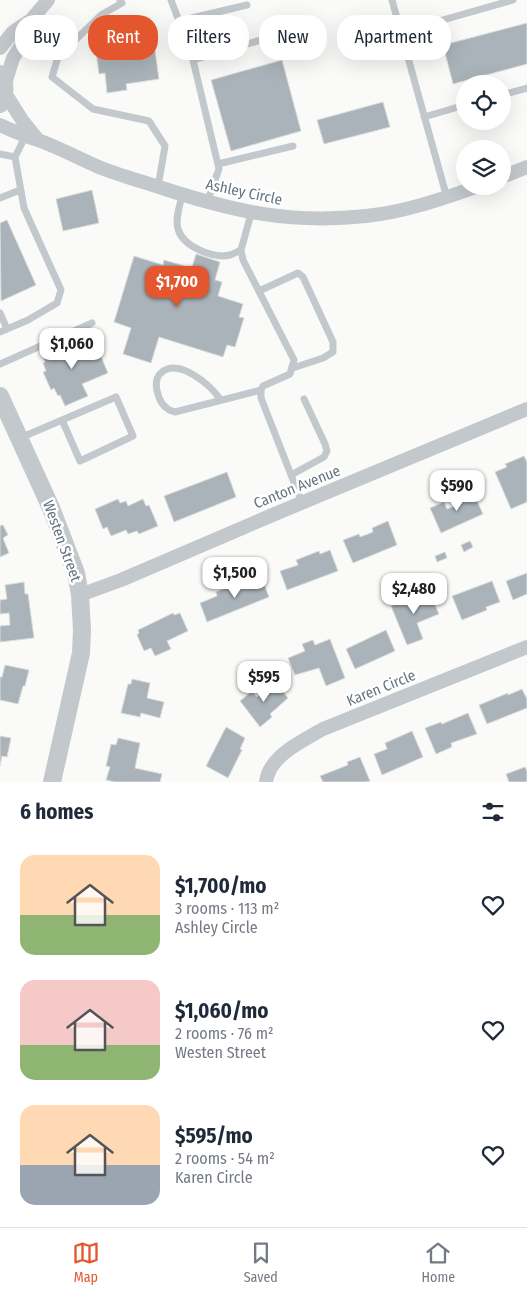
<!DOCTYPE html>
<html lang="en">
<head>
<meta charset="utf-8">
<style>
  :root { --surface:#fff; --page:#f6f6f7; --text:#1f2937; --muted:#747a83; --line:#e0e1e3; --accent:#e4572e }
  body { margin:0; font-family:"Fira Sans Condensed",sans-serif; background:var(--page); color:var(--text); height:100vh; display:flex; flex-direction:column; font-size:19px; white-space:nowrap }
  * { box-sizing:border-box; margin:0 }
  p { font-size:16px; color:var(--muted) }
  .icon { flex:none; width:28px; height:28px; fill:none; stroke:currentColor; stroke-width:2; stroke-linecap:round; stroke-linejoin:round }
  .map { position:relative; height:782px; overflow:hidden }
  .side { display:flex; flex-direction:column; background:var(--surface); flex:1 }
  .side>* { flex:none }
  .guide { position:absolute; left:15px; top:15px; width:498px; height:45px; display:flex; gap:10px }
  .controls { position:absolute; left:456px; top:75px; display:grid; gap:10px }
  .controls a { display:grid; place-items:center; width:55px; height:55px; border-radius:50%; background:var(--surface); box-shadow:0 5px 20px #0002; font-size:25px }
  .price { position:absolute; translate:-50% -42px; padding:0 11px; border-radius:10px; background:#fff; color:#222; font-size:16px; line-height:32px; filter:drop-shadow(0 1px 2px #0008) }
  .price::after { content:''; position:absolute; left:50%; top:30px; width:15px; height:11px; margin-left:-8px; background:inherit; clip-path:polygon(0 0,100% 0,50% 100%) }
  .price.active { background:var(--accent); color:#fff }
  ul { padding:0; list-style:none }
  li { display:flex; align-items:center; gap:15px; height:125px; padding:0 20px }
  li span { display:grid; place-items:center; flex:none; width:140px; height:100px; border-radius:15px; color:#555 }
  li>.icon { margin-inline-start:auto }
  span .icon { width:60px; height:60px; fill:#fffc; stroke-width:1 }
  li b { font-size:21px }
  h2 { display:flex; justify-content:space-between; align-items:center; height:60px; padding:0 20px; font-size:21px }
  .pill { padding:0 18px; border-radius:20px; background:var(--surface); box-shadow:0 5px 20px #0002; font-size:18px; line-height:45px }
  .pill.active { background:var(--accent); color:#fff }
  .menu { display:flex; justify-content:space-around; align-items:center; height:70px; border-top:1px solid var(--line); background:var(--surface); font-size:14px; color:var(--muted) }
  .menu a { display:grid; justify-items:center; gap:2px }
  .menu .active { color:var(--accent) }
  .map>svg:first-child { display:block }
  .building { fill:#aab3b9; stroke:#dcdcda }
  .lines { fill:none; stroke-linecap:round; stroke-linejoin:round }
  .service { stroke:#c3c8cc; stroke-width:7 }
  .minor { stroke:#c3c8cc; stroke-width:14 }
  .tertiary { stroke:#c3c8cc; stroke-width:18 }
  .labels { text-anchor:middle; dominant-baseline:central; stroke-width:5; stroke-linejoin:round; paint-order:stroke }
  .street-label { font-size:15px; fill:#657683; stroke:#fff }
</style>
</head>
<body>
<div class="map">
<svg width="527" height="782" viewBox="0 0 527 782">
  <rect width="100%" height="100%" fill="#fafaf8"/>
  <path class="building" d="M527 23V64L453 84 443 45Z
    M118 29 119 34 152 29 159 79 126 84 127 90 107 93 105 73 99 74 96 51 103 50 101 32Z
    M282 60 301 131 231 151 211 80Z
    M383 102 390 127 324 144 317 120Z
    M92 190 99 223 63 231 56 199Z
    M7 220 36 285 1 301 0 223Z
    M196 254 220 262 215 280 222 282 218 296 243 304 239 317 244 318 235 347 227 345 223 357 159 337 151 363 123 354 131 328 114 322 134 256 163 265 164 260 185 266 183 272 190 274Z
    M94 340 108 373 82 384 88 396 65 406 60 395 58 396 54 388 51 390 43 372 46 371 43 363 45 362 41 351 63 342 67 352Z
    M524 456 527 462V502L511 509 495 472 507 467 505 464Z
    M227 472 236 497 174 522 164 496Z
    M472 490 483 514 441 533 430 508 444 502 447 509 460 504 457 496Z
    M118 499 120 503 126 501 128 506 143 499 146 506 149 505 158 526 139 534 137 531 128 534 126 530 111 536 107 527 103 529 95 509Z
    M388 521 397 545 353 563 343 540 359 534 360 537 373 532 372 528Z
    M3 525 8 535 3 538 9 553 0 557V526Z
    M470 541 473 547 464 552 461 545Z
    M330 550 338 571 287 590 280 571 298 565 296 560 319 551 320 554Z
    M445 552 447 558 437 562 435 556Z
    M527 573V594L513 600 506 581Z
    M261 576 269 597 207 622 200 603 217 596 216 592 240 582 241 584Z
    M492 581 500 602 486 607 487 610 462 620 452 596Z
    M24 582 25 594H28L34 638 0 642V626L10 625 9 613 0 614V600L7 599 5 585Z
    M429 591 439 614 417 623 423 639 407 645 391 606Z
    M173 613 174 615 180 613 188 631 167 641 171 649 155 656 151 648 144 651 137 635 139 633 138 630Z
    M386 630 395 651 355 669 346 649Z
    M330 639 345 678 326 686 319 668 295 675 288 658 305 651 302 644 313 640 315 645Z
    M5 665 29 670 25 686H23L18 704 0 700V677H2Z
    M132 679 150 683 147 698 164 702 160 718 141 713 140 717 121 713 128 684H131Z
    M275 682 288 698 270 714 272 717 260 727 240 701 252 691 257 697Z
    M522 689 527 699V708L487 724 479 705 508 693V695Z
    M468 713 477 734 451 743 452 747 436 754 425 728 441 722 442 724Z
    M226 727 245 738 240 749 242 750 228 778 206 766Z
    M412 731 423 757 382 775 374 754 387 749 385 743Z
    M0 736 11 738 7 757 2 756 0 766Z
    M118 738 140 743 135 768 162 774 160 782H115L106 780 110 767 106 766 111 744 116 745Z
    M360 757 370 781 366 782H323L320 776 348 765 347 762Z
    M525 767 527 771V782H509L506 774Z"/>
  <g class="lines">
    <path class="service" d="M120 0 122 3 101 15 58 57 52 77 93 109 149 121 165 146 158 187
      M171 0 179 21 247 5
      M392 0 447 198
      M401 32 513 0
      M502 95 527 88
      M424 117 465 105
      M0 154 15 157
      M218 164 293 146
      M182 195C180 205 175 219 178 229 183 247 214 259 230 255 234 254 238 251 241 250
      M0 198 20 190
      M207 202 219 169 193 60 271 37
      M251 214 241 250 243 260 294 360 290 374 263 386 261 390V398L302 503
      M259 291 298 273 303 277 333 342V352L323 358 293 368
      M0 313 7 329
      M0 332 28 320 57 303 61 290 24 208 15 157 25 137
      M0 364 92 323
      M220 399C211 386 180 358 162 372 151 380 158 403 168 409 170 411 173 411 175 412L261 390
      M20 438 116 397 133 436 80 461 62 420
      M291 475 324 457 327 451 325 444 304 399"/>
    <path class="minor" d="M0 48 13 32 31 20 48 0
      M5 84 13 58 27 36 31 20
      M5 93 22 120 38 140
      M0 125C13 131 25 136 38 140 60 148 80 159 101 168 122 176 144 182 165 189 236 212 291 224 366 216 405 212 442 199 479 186
      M502 177 527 167
      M80 595 121 580 270 516 527 409
      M266 782C269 756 302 741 323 729L527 647"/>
    <path class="tertiary" d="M0 74C6 83 6 94 0 104
      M0 396 51 508 76 573 80 595 82 630 81 653 52 782"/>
  </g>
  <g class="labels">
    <g class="street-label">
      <text transform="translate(244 192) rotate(12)">Ashley Circle</text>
      <text transform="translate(297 487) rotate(-22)">Canton Avenue</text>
      <text transform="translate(62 541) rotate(70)">Westen Street</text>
      <text transform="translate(381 688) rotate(-22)">Karen Circle</text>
    </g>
  </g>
</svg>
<div class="controls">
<a><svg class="icon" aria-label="locate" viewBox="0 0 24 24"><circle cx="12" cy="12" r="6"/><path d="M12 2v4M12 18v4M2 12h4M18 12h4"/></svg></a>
<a><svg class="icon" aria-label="layers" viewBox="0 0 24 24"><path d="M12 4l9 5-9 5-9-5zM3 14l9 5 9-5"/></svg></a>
</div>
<b class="price active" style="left:177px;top:308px">$1,700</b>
<b class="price" style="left:72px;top:370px">$1,060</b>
<b class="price" style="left:457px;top:512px">$590</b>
<b class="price" style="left:235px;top:599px">$1,500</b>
<b class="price" style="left:414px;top:615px">$2,480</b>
<b class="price" style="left:264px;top:703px">$595</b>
<div class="guide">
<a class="pill">Buy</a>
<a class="pill active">Rent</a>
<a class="pill">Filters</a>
<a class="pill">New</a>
<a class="pill">Apartment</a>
</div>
</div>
<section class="side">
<h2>6 homes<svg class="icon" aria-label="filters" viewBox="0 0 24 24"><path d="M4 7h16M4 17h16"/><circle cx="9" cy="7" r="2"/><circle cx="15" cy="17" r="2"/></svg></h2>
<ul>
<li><span style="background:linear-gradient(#ffd9b3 60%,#8fb573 0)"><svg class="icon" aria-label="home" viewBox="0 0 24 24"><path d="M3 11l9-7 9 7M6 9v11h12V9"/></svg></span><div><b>$1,700/mo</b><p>3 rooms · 113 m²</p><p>Ashley Circle</p></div><svg class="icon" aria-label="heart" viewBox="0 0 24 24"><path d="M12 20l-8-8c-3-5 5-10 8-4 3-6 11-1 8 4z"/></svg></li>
<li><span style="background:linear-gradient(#f6c9c9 65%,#8fb573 0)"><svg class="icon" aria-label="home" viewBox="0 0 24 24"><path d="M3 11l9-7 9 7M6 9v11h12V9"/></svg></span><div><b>$1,060/mo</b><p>2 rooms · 76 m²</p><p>Westen Street</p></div><svg class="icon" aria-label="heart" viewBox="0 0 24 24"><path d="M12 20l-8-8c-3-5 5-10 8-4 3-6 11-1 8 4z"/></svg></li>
<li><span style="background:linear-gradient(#ffd9b3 60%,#9aa5b1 0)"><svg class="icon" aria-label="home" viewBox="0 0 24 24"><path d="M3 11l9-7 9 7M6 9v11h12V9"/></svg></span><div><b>$595/mo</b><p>2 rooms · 54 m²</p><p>Karen Circle</p></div><svg class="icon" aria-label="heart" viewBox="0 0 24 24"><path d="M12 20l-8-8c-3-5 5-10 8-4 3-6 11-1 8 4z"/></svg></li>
</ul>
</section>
<nav class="menu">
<a class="active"><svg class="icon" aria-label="map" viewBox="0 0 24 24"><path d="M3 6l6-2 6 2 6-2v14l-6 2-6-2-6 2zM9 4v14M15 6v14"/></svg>Map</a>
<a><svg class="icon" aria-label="saved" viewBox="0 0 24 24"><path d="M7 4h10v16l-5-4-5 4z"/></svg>Saved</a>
<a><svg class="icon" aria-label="home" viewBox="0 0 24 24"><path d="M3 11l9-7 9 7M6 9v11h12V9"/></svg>Home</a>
</nav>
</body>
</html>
